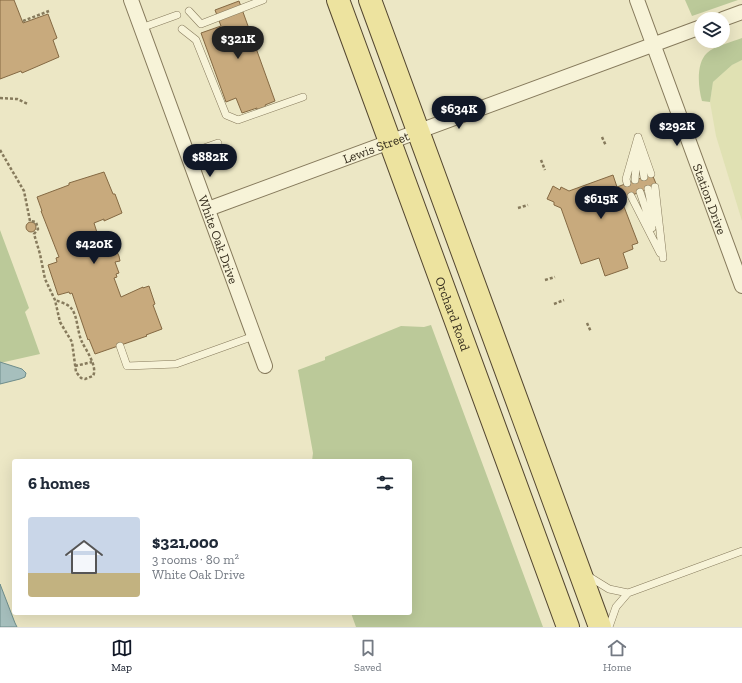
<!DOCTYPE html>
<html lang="en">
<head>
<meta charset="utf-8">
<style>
  :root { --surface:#fff; --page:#f6f6f7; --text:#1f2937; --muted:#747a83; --line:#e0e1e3; --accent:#111827 }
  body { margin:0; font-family:"Zilla Slab",serif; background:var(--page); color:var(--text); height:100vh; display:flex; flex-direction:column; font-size:15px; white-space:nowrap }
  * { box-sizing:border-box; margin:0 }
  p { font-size:13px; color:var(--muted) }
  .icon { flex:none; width:22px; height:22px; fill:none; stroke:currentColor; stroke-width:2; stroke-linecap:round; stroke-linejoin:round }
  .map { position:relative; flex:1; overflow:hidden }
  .side { position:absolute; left:12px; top:459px; width:400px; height:156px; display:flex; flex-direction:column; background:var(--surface); border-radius:4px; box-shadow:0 4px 16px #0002 }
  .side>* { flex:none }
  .controls { position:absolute; left:694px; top:12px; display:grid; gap:8px }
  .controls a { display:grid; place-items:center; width:36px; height:36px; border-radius:50%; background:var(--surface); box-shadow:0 4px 16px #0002; font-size:20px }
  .price { position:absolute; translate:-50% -34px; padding:0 9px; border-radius:14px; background:var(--accent); color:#fff; font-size:13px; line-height:26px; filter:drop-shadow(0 1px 2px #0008) }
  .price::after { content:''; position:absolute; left:50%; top:24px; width:12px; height:9px; margin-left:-6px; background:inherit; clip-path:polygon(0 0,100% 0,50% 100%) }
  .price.on { background:#222; color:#fff }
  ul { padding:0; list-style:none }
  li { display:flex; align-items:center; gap:12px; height:100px; padding:0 16px }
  li span { display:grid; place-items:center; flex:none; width:112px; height:80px; border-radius:4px; color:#555 }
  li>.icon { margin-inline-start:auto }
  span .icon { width:48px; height:48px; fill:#fffc; stroke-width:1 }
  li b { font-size:17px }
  h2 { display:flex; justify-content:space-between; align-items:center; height:48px; padding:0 16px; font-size:17px }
  .tabs { display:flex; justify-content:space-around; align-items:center; height:56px; border-top:1px solid var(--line); background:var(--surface); font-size:11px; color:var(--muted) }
  .tabs a { display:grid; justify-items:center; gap:2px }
  .tabs .on { color:var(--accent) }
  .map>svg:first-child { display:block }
  .farmland { fill:#e0e1b3 }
  .green { fill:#bbc999 }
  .water { fill:#a6bfbd; stroke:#6e8d8b }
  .building { fill:#c8aa7d; stroke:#846943 }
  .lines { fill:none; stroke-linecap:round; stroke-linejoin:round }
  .lane-casing { stroke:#867a5c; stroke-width:8 }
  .street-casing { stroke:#867a5c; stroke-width:16 }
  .primary-casing { stroke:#544730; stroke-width:24 }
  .path { stroke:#867a5c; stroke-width:2.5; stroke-dasharray:3 2; stroke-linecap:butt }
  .lane { stroke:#f7f3d8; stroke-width:7 }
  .street { stroke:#f7f3d8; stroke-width:14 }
  .primary { stroke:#ede39f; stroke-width:22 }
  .labels { text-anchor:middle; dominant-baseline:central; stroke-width:3; stroke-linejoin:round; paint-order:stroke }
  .street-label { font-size:13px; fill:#372f1f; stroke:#f4f0d4 }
</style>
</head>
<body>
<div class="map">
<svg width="742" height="627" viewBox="0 0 742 627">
  <rect width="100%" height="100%" fill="#ece7c5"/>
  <path class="farmland" d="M742 60V221L716 136 710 102 713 82 732 65Z"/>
  <path class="green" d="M685 0H738L692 16Z
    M742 38V60L732 65 713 82 710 102 702 101C698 87 696 63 707 53 714 46 732 42 742 38Z
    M0 230 29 308 25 312 40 354 0 363Z
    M431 325 543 627H356L351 613H410V461H312L313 453 298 370 325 360V357L401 326 424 327Z"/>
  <path class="water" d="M0 362 22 369 26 373 25 377 20 379 0 384Z
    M0 584 15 623 17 627H0Z"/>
  <path class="building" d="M0 0H14L23 23 48 14 57 38 53 40 59 57 22 73 21 71 0 79Z
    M239 1 275 101 265 105 266 107 257 110V108L242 113 236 98 226 102 201 33 221 26 215 10Z
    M104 172 113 194H115L122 213 104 221V219L94 223 100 242 103 241 105 245 109 243 113 254 117 252 119 256 120 261 115 262 119 273 116 274 117 277 114 278 121 297 143 287V288L149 286 155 304 153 305 162 329 146 335 147 336 95 354 89 339 88 340 72 293 70 294 69 292 58 295 48 265 57 262 56 258 59 257 41 211H42L37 197 69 185V183Z
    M652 174 657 186 621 199 638 243 632 245 633 249 623 253 628 268 605 276 599 258 581 264 561 208 554 205V202L547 199 553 186 560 190 561 187 569 191 613 175 617 187Z
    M26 227a5 5 0 1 1 10 0a5 5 0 1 1-10 0Z"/>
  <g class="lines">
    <defs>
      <path id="lane" d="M189 11 201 24 263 0
        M141 28 177 15
        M182 29 196 40 226 115 238 120 303 97
        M638 137 651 174
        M640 153 644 177
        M187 154 218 143
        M635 180 637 151
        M627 183 626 179 638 137
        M655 187 663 258
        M648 189 655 223
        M640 192 652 228
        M631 196 660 253
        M120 346 127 366 176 364 254 336
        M588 576 609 589 628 593
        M609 627 616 607 628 593 742 551"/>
      <g id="street">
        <path id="s1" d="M131 0 265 366"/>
        <path id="s2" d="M637 0 742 286"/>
        <path d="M723 19 742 12"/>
        <path id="s3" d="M208 209 701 27"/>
      </g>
      <g id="primary">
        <path id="s4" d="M338 0 568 627"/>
        <path d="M370 0 600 627"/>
      </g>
    </defs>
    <use href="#lane" class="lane-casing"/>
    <use href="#street" class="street-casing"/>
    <use href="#primary" class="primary-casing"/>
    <path class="path" d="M23 21 49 11
      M0 98 17 99 28 104
      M602 137 606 146
      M0 150 24 191 30 221 36 222 38 229 34 234 40 254 45 279 55 300 60 322 72 342 76 372 81 378 85 379 93 376C98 367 86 350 82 342 77 332 78 316 71 308 68 304 60 302 55 300
      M541 160 545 170
      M518 208 528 205
      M545 280 555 277
      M554 304 564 300
      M587 323 591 332
      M75 366 92 362"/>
    <use href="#lane" class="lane"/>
    <use href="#street" class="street"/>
    <use href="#primary" class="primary"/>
  </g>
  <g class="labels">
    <g class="street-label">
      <text stroke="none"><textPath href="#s3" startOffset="179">Lewis Street</textPath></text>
      <text stroke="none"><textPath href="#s2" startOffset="212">Station Drive</textPath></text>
      <text stroke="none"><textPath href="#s1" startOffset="255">White Oak Drive</textPath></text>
      <text stroke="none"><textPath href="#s4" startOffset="334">Orchard Road</textPath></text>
    </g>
  </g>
</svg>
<div class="controls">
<a><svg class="icon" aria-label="layers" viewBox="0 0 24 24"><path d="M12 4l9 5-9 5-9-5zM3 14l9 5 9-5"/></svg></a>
</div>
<b class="price on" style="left:238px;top:60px">$321K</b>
<b class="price" style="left:459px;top:130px">$634K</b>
<b class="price" style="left:677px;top:147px">$292K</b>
<b class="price" style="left:210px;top:178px">$882K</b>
<b class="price" style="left:601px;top:220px">$615K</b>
<b class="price" style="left:94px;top:265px">$420K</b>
<section class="side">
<h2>6 homes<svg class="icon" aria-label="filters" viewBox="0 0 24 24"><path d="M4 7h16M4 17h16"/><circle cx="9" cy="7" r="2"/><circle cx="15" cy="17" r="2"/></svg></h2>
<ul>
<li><span style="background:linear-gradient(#c9d6e8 70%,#c2b280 0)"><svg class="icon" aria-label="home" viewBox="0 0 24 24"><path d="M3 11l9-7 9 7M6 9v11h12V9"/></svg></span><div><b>$321,000</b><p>3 rooms · 80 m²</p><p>White Oak Drive</p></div></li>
</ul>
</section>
</div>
<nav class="tabs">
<a class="on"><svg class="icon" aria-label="map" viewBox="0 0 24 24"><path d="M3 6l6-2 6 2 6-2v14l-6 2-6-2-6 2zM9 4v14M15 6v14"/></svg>Map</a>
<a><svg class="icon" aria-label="saved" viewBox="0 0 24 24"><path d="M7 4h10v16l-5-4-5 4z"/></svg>Saved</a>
<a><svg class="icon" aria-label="home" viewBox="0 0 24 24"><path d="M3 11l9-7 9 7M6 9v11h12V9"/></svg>Home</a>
</nav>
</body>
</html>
